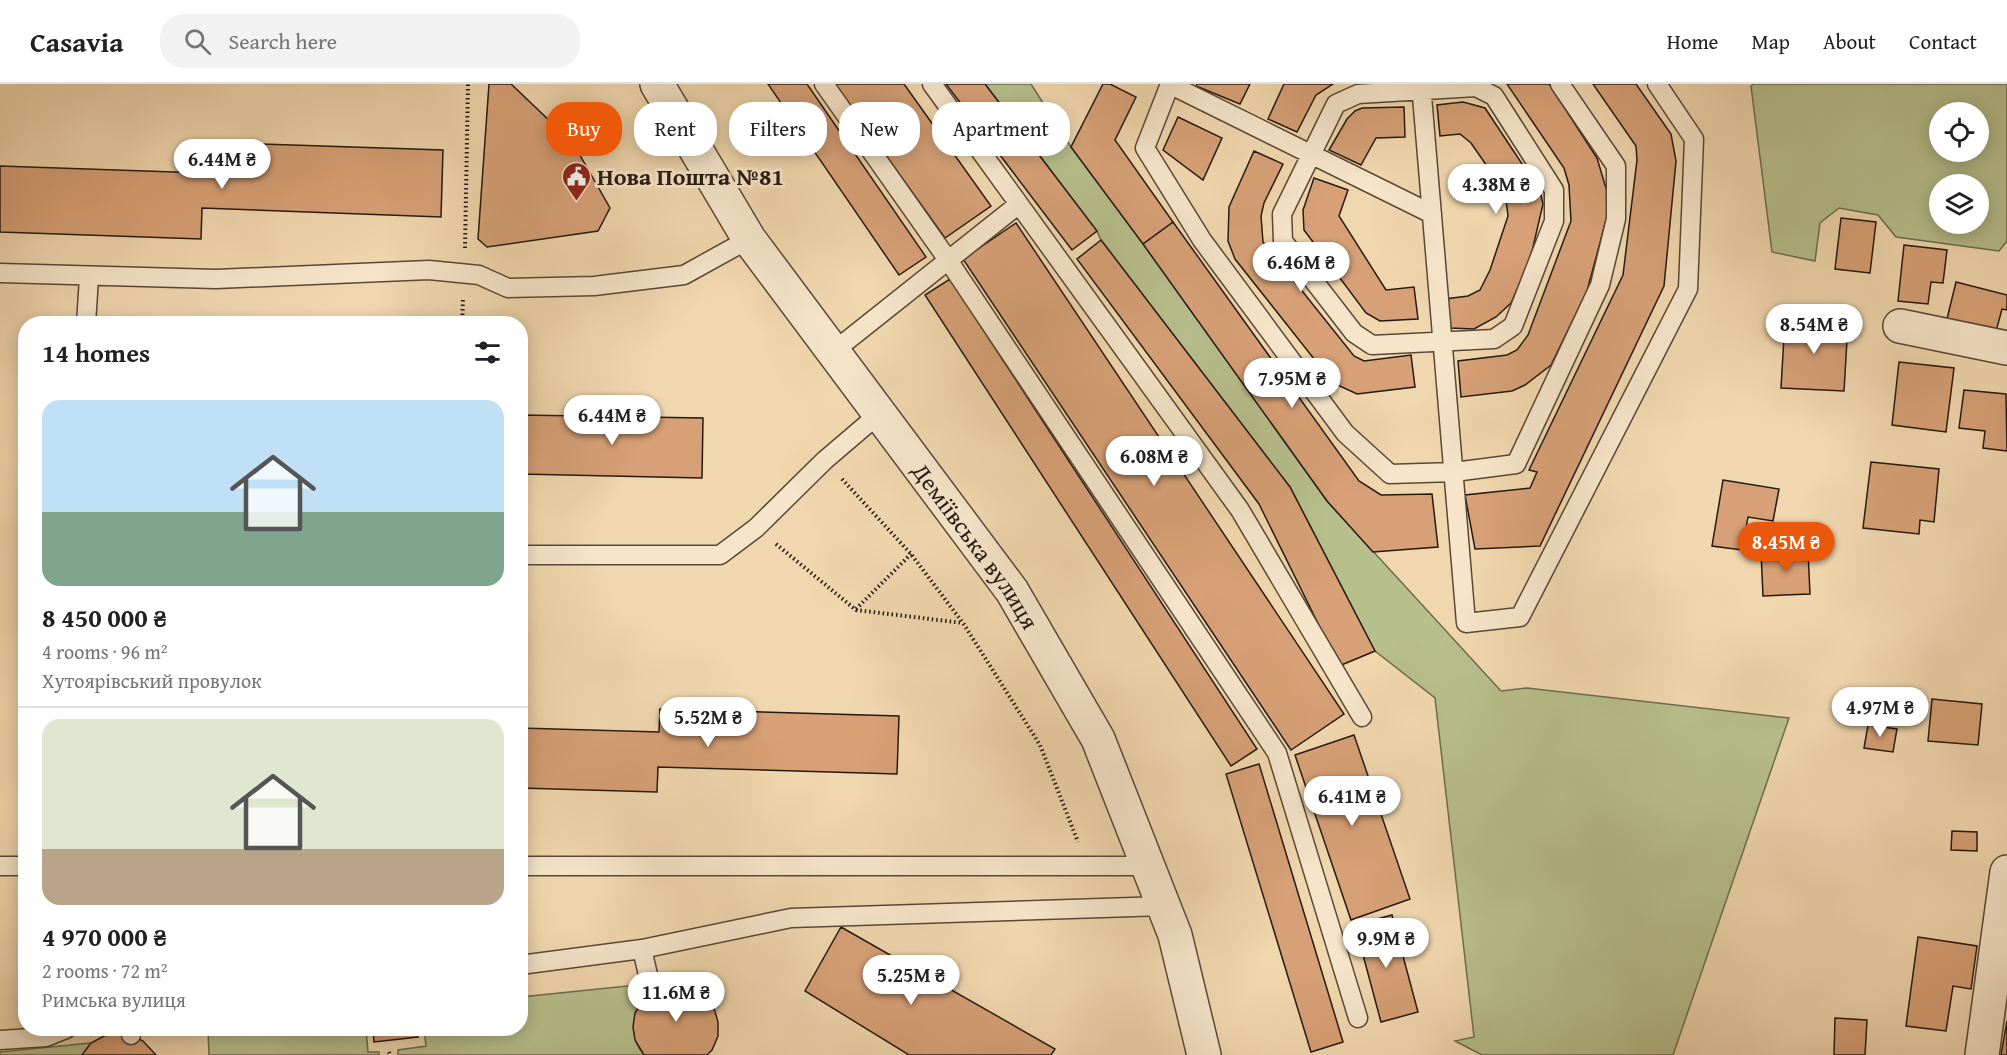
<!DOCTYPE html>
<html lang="en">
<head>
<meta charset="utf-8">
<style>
  :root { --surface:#fff; --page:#f2f2f2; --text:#202124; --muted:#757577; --line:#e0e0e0; --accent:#ea580c }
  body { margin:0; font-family:"Gentium Book Plus",serif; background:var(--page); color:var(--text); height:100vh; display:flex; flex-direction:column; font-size:22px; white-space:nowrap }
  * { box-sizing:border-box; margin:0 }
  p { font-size:20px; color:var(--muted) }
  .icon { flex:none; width:33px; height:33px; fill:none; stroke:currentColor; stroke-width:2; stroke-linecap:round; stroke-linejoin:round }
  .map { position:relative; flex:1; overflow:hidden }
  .sheet { position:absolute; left:18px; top:232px; width:510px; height:720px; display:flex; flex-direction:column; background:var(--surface); border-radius:24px; box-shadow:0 3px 15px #0003 }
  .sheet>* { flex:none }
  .banner { position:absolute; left:546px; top:18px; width:570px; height:54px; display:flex; gap:12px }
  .controls { position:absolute; left:1929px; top:18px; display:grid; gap:12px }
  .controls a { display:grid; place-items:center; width:60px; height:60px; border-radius:50%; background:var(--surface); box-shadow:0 3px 15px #0003; font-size:30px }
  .price { position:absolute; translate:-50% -51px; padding:0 14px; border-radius:21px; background:#fff; color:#222; font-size:20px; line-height:39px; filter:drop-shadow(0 2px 3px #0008) }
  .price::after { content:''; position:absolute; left:50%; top:36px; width:18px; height:14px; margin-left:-9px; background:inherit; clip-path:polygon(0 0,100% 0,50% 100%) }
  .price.active { background:var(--accent); color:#fff }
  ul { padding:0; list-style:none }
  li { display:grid; align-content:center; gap:12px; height:318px; padding:0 24px }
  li+li { border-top:2px solid var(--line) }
  li span { display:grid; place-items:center; height:186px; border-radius:18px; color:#555 }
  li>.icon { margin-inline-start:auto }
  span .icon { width:108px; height:108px; fill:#fffc; stroke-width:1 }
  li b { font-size:26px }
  h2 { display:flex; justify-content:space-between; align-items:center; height:72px; padding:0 24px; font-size:26px }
  .chip { padding:0 21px; border-radius:24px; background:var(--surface); box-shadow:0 3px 15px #0003; font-size:21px; line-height:54px }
  .chip.active { background:var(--accent); color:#fff }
  header { display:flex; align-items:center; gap:36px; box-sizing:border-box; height:84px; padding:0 30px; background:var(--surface); border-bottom:2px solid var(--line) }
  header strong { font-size:28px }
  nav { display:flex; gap:33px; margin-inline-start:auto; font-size:21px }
  .search { width:420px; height:54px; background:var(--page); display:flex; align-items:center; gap:15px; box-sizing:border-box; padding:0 21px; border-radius:24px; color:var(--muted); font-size:22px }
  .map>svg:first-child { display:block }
  .green { fill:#b7bf8c; stroke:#6e6c4e; stroke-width:1.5; fill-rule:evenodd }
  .building { fill:#d7a076; stroke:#241911; stroke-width:1.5 }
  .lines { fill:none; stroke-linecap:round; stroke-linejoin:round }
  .service-casing { stroke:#574838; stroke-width:21 }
  .minor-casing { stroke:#574838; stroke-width:36 }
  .tertiary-casing { stroke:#574838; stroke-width:36 }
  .path { stroke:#241911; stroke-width:4; stroke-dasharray:1.5 3; stroke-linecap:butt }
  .service { stroke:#f6e5ca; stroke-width:18 }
  .minor { stroke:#f6e5ca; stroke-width:33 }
  .tertiary { stroke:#f6e5ca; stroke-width:33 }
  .labels { text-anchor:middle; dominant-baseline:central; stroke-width:6; stroke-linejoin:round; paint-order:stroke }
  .poi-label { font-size:24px; font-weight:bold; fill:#241911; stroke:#f6e5ca; text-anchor:start }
  .street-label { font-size:24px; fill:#241911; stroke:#f6e5ca }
</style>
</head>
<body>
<header>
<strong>Casavia</strong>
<div class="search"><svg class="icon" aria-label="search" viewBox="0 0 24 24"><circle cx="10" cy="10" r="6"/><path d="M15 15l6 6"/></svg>Search here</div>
<nav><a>Home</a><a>Map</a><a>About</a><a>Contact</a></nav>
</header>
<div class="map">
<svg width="2007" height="971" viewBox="0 0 2007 971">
  <rect width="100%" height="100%" fill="#f1d7ae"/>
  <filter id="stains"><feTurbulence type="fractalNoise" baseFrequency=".00333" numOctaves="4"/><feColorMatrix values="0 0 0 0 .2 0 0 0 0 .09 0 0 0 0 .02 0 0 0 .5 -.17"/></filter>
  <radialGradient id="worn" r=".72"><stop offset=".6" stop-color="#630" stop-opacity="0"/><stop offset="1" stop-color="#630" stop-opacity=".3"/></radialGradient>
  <path class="green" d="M985 0H1031L1071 63 1143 160 1327 417 1501 607 1527 604 1789 634 1673 971H1482L1455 957 1474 953 1435 614 1375 567 1290 403 1101 156 1097 147Z
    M1754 0H2007V157L1999 167 1896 153 1878 131 1839 124 1820 139 1815 177 1772 168 1751 2ZM1940 28H1978V68H1940ZM1940 100H1978V140H1940Z
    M637 901 642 917C632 935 630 955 644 971H398V966L426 962 424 945H520L521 913Z
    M208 945H366L368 968H379V971H209Z
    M91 959 82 971H0V968Z"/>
  <path class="building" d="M489 0H511L573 59 610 124 598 147 487 163 478 155Z
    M768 0H807L926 173 899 191Z
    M835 0H904L991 122 945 154Z
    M946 0H985L1097 147 1072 166Z
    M1103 0H1110L1136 13 1115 56 1173 138 1143 160 1071 63Z
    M1197 0H1250L1240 20 1196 2Z
    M1284 0H1333L1316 11 1297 48 1268 35Z
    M1507 0H1549L1597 74 1608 111V129L1587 207 1551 281 1525 301 1512 307 1461 313 1458 277 1507 271 1517 266 1528 251 1571 137 1569 101 1564 84Z
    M1593 0H1636L1671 50 1676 77 1664 202 1540 462 1475 465 1465 411 1530 404 1537 388 1529 386 1623 191 1637 76 1636 62Z
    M1463 18 1485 24 1540 107 1543 120 1530 176 1511 219 1496 233 1474 245 1451 244 1445 215 1468 212 1480 206 1490 186 1508 132 1505 108 1471 59 1460 50 1440 52 1437 21Z
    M1404 23 1405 53 1376 54 1361 81 1329 66 1347 35 1355 27 1362 24Z
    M1178 33 1222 54 1203 96 1163 66Z
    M204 58 443 66 441 133 202 124 201 155 0 148V82L203 89Z
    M1254 67 1283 80 1264 119 1261 132 1263 158 1354 272 1364 277 1411 271 1415 303 1357 310 1333 299 1235 175 1228 157 1229 123Z
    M1314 94 1348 106 1339 132 1386 206 1414 203 1418 235 1380 237 1366 229 1304 146 1303 126Z
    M1841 134 1876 138 1870 189 1835 185Z
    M1173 138 1359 397 1381 411 1432 410 1438 463 1373 468 1327 417 1143 160Z
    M1016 139 1344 630 1291 666 963 175Z
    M1101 156 1290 403 1375 567 1339 582 1259 420 1077 175Z
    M1904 161 1947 166 1943 199 1931 198 1928 220 1898 217Z
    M950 195 1257 665 1231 682 925 211Z
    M1956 198 2007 211V226L2002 225 1995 251 1946 239Z
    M1785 235 1848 239 1844 307 1781 304Z
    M1899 278 1954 284 1946 348 1892 341Z
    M1964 306 2006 310 2007 367 1983 364 1985 347 1959 344Z
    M520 331 703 334 702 394 520 390Z
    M1871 378 1939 385 1934 438 1920 436 1919 450 1863 444Z
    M1723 396 1779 405 1773 437 1748 433 1742 466 1712 462Z
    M1808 466 1810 510 1763 512 1761 468Z
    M1932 615 1982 620 1978 661 1928 657Z
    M660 625 899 632 897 690 658 683 657 708 520 704V644L659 648Z
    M1868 641 1897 645 1893 668 1864 664Z
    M1354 651 1410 815 1351 836 1295 671Z
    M1259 680 1343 958 1311 968 1226 690Z
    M1952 747 1977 748V767L1951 766Z
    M1392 831 1418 928 1381 938 1355 841Z
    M841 843 1055 965 1051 971H909L805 907Z
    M1918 853 1977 862 1971 905 1953 902 1946 947 1906 942Z
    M679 900 693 904 706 912 714 924 718 938V952L712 966 707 971H644L635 956 633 943 635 929 642 917 652 908 665 902Z
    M1835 934 1867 936 1865 971H1834Z
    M2007 937V971H2001Z
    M373 945H417L418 953 374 958Z
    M117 949 131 951 143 957 156 971H82L91 959 104 952Z"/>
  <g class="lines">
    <defs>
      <path id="service" d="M824 0 948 176 1277 669 1358 934
        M932 0 1240 426 1362 633
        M1169 0 1432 130
        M1170 0 1145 64 1202 156 1345 349 1390 390 1454 388 1516 380 1600 201 1616 135V82L1560 0
        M1421 0 1466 539 1520 533 1688 205 1694 55 1657 0
        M1476 3 1494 12 1554 106V137L1513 242 1494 255 1372 261 1354 249 1283 157 1282 130 1336 20 1358 10Z
        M0 189 216 195 429 186 479 191 508 204 594 202 684 191 749 155
        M86 240 89 193
        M834 267 1019 120
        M520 471H720L756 444 825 376 879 330
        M0 782H26
        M520 782H1147
        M642 865 652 908
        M520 881 642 865 791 834 1164 822
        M131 945V951
        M0 956 46 953 66 945"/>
      <path id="minor" d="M1900 242 2007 264
        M1982 971 2007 788"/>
      <g id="tertiary">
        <path id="s1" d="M657 0 749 155 1012 507 1098 655 1175 851 1204 971"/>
      </g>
    </defs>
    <use href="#service" class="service-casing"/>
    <use href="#minor" class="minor-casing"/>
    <use href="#tertiary" class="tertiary-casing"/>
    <path class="path" d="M465 164 468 0
      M462 240 463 214
      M842 395 911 470 963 539 1040 661 1078 758
      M776 460 856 526 963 539
      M856 525 911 470
      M389 968 390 971"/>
    <use href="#service" class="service"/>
    <use href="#minor" class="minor"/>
    <use href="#tertiary" class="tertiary"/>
  </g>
  <defs>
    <symbol id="civic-pin" viewBox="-11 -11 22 30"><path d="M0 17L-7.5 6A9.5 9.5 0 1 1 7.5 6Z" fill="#8f2418" stroke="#f6e5ca"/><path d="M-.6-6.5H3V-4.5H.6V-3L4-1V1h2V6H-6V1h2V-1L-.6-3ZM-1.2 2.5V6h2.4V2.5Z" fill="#fff"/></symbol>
  </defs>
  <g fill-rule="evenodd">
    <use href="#civic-pin" x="560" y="76" width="33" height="45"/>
  </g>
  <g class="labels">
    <g class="poi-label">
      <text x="597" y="92">Нова Пошта №81</text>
    </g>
    <g class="street-label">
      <text stroke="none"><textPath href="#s1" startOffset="562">Деміївська вулиця</textPath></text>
    </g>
  </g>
  <rect width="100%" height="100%" filter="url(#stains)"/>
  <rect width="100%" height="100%" fill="url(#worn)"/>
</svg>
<div class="controls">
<a><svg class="icon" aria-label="locate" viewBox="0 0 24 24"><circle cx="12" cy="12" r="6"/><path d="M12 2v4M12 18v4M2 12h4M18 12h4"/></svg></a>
<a><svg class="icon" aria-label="layers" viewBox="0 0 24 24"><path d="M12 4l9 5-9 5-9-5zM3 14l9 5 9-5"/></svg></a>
</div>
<b class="price" style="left:222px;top:106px">6.44M ₴</b>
<b class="price" style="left:1496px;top:131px">4.38M ₴</b>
<b class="price" style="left:1301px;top:209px">6.46M ₴</b>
<b class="price" style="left:1814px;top:271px">8.54M ₴</b>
<b class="price" style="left:1292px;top:325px">7.95M ₴</b>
<b class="price" style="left:612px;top:362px">6.44M ₴</b>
<b class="price" style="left:1154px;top:403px">6.08M ₴</b>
<b class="price active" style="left:1786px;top:489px">8.45M ₴</b>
<b class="price" style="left:1880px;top:654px">4.97M ₴</b>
<b class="price" style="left:708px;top:664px">5.52M ₴</b>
<b class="price" style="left:1352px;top:743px">6.41M ₴</b>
<b class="price" style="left:1386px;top:885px">9.9M ₴</b>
<b class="price" style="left:911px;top:922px">5.25M ₴</b>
<b class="price" style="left:676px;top:939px">11.6M ₴</b>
<div class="banner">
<a class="chip active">Buy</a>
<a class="chip">Rent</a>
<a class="chip">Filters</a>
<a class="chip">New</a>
<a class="chip">Apartment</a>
</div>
<section class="sheet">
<h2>14 homes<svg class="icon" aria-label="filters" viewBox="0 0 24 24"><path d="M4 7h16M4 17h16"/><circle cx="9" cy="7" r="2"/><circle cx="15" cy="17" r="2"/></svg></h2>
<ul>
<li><span style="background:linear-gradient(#bfe0f5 60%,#7fa58c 0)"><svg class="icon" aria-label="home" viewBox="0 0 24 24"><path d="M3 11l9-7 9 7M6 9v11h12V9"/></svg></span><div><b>8 450 000 ₴</b><p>4 rooms · 96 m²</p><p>Хутоярівський провулок</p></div></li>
<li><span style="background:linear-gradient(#dfe7d0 70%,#b9a48a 0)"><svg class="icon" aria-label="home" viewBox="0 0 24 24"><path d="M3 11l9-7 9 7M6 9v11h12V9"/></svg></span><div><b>4 970 000 ₴</b><p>2 rooms · 72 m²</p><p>Римська вулиця</p></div></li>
</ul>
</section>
</div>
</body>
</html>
